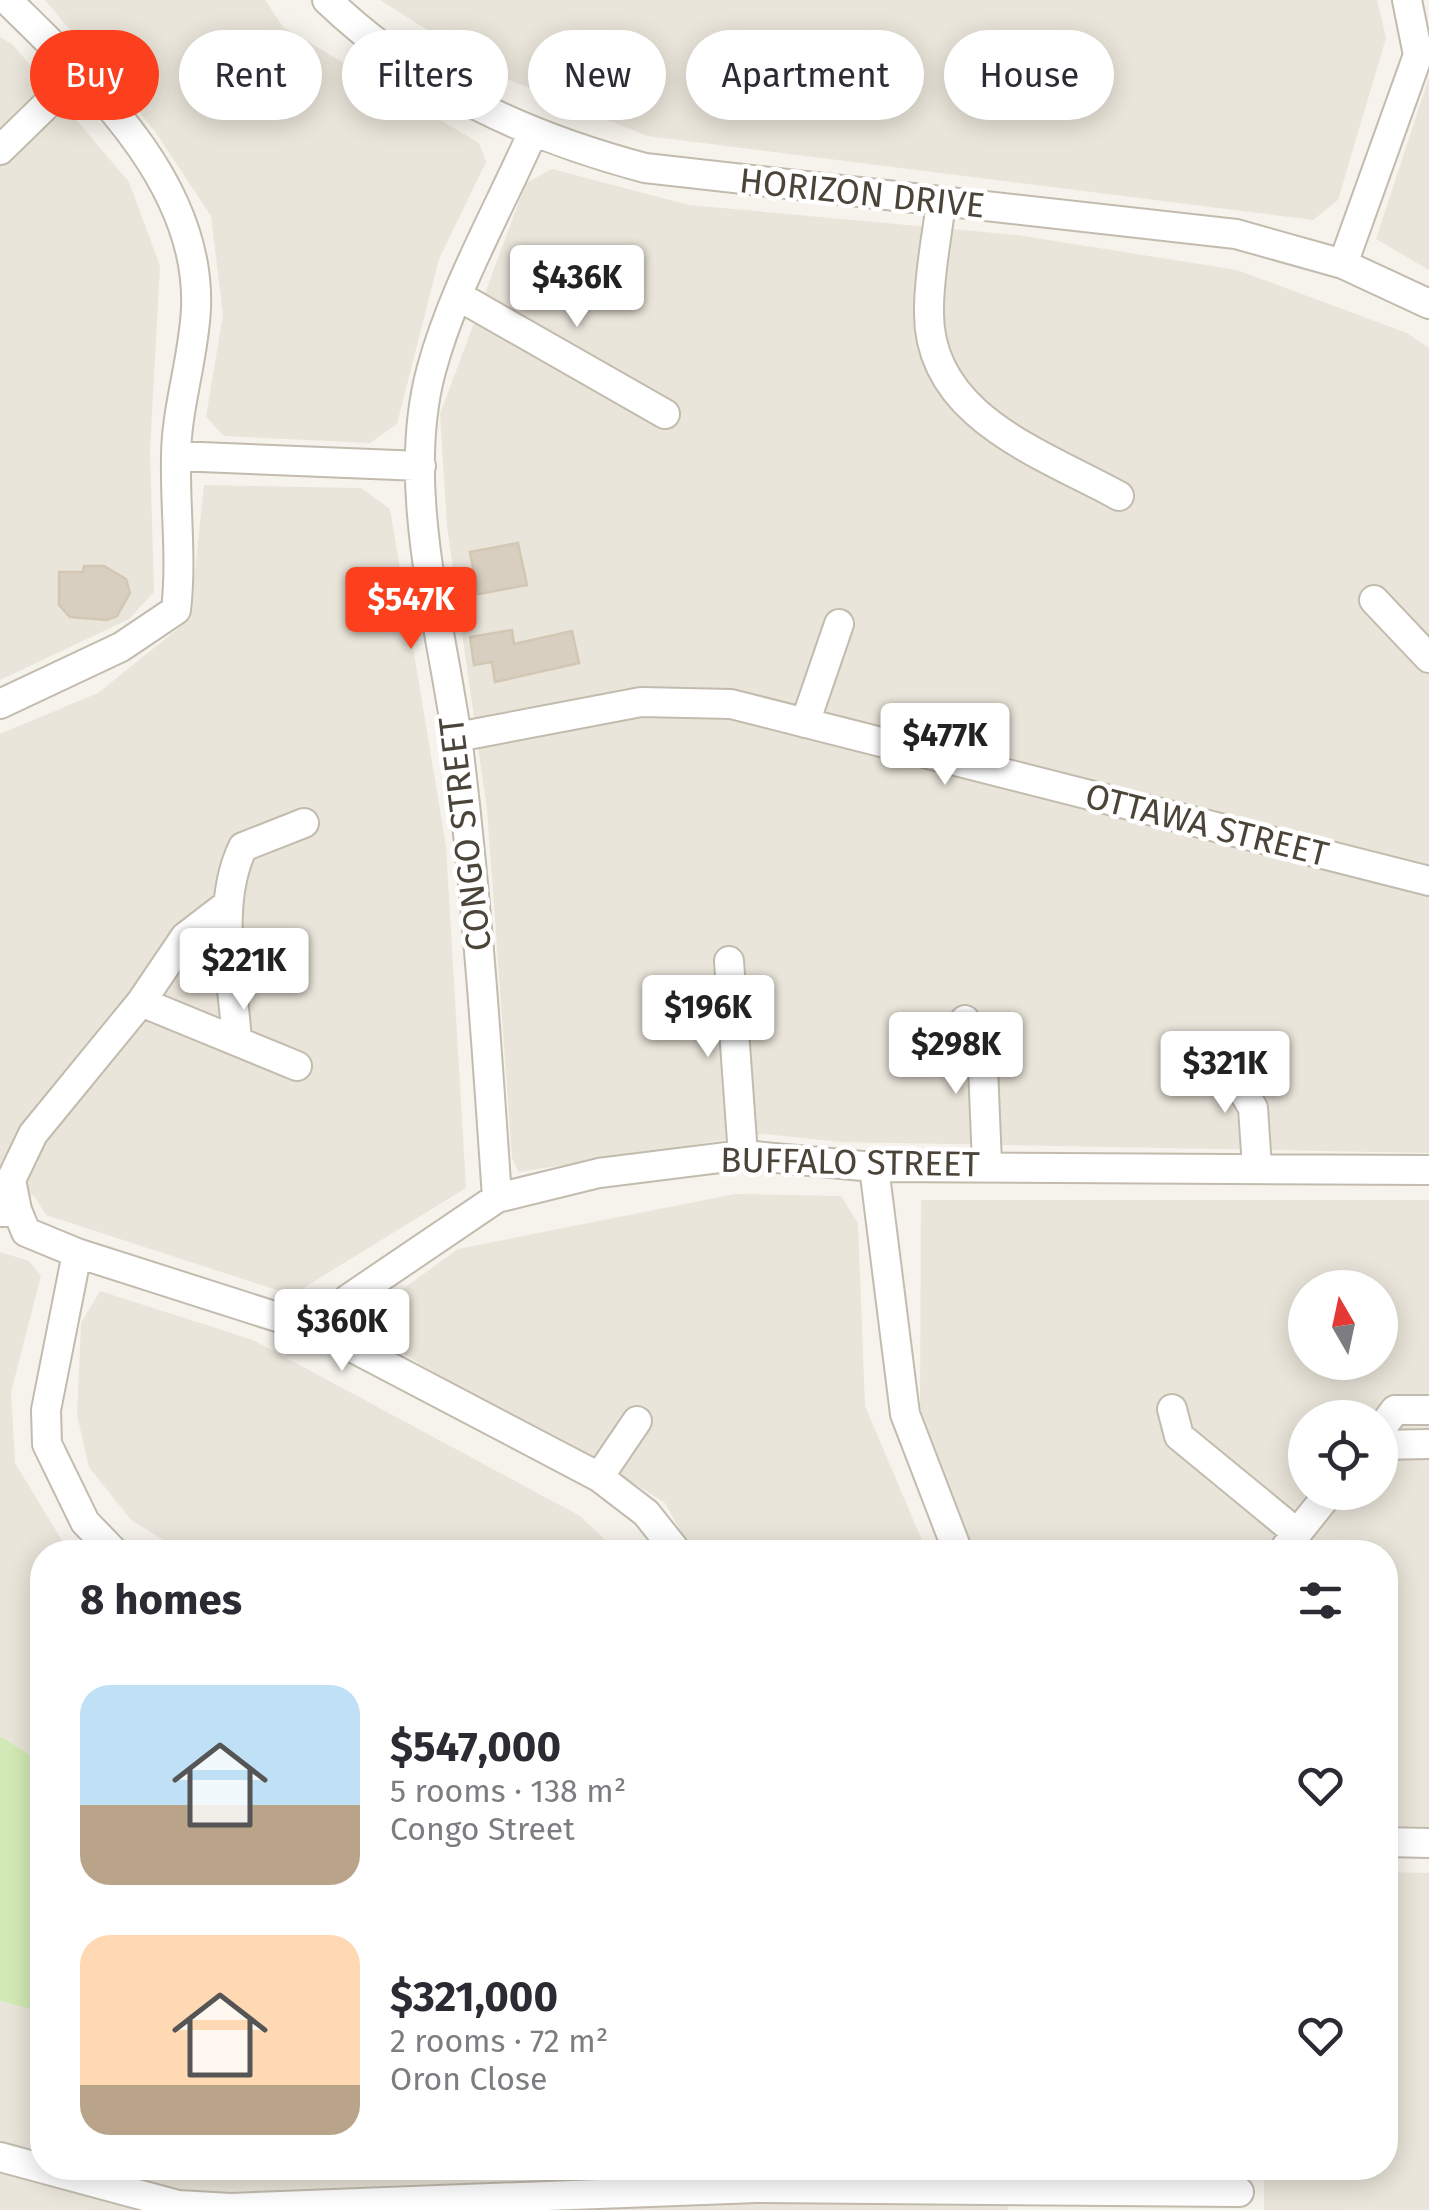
<!DOCTYPE html>
<html lang="en">
<head>
<meta charset="utf-8">
<style>
  :root { --surface:#fff; --page:#f7f7f7; --text:#2b2b33; --muted:#7c7c81; --accent:#fc3f1d }
  body { margin:0; font-family:"Fira Sans",sans-serif; background:var(--page); color:var(--text); height:100vh; display:flex; flex-direction:column; font-size:38px; white-space:nowrap }
  * { box-sizing:border-box; margin:0 }
  p { font-size:32px; color:var(--muted) }
  .icon { flex:none; width:55px; height:55px; fill:none; stroke:currentColor; stroke-width:2; stroke-linecap:round; stroke-linejoin:round }
  .map { position:relative; flex:1; overflow:hidden }
  .side { position:absolute; left:30px; top:1540px; width:1368px; height:640px; display:flex; flex-direction:column; background:var(--surface); border-radius:40px; box-shadow:0 5px 25px #0003 }
  .side>* { flex:none }
  .guide { position:absolute; left:30px; top:30px; width:1370px; height:90px; display:flex; gap:20px }
  .needle { width:65px; rotate:351deg }
  .buttons { position:absolute; left:1288px; top:1270px; display:grid; gap:20px }
  .buttons a { display:grid; place-items:center; width:110px; height:110px; border-radius:50%; background:var(--surface); box-shadow:0 5px 25px #0003; font-size:50px }
  .price { position:absolute; translate:-50% -85px; padding:0 22px; border-radius:10px; background:#fff; color:#222; font-size:32px; line-height:65px; filter:drop-shadow(0 2px 5px #0008) }
  .price::after { content:''; position:absolute; left:50%; top:60px; width:30px; height:22px; margin-left:-15px; background:inherit; clip-path:polygon(0 0,100% 0,50% 100%) }
  .price.selected { background:var(--accent); color:#fff }
  ul { padding:0; list-style:none }
  li { display:flex; align-items:center; gap:30px; height:250px; padding:0 50px }
  li span { display:grid; place-items:center; flex:none; width:280px; height:200px; border-radius:30px; color:#555 }
  li>.icon { margin-inline-start:auto }
  span .icon { width:120px; height:120px; fill:#fffc; stroke-width:1 }
  li b { font-size:42px }
  h2 { display:flex; justify-content:space-between; align-items:center; height:120px; padding:0 50px; font-size:42px }
  .tag { padding:0 35px; border-radius:45px; background:var(--surface); box-shadow:0 5px 25px #0003; font-size:35px; line-height:90px }
  .tag.selected { background:var(--accent); color:#fff }
  .map>svg:first-child { display:block }
  .residential { fill:#eae5da; fill-rule:evenodd }
  .green { fill:#d2eab5 }
  .building { fill:#d8cfc1; stroke:#d3c7b4; stroke-width:2.5 }
  .lines { fill:none; stroke-linecap:round; stroke-linejoin:round }
  .minor-casing { stroke:#c2bbae; stroke-width:32 }
  .minor { stroke:#fff; stroke-width:28 }
  .labels { text-anchor:middle; dominant-baseline:central; stroke-width:9; stroke-linejoin:round; paint-order:stroke }
  .street-label { font-size:35px; fill:#4b4439; stroke:#fff }
</style>
</head>
<body>
<div class="map">
<svg width="1429" height="2210" viewBox="0 0 1429 2210">
  <rect width="100%" height="100%" fill="#f6f3ec"/>
  <path class="residential" d="M45 0H265L283 27 479 143 486 162 439 259 397 424 370 443 224 436 206 417 223 315 211 216 154 130Z
    M380 0H1377L1386 38 1338 200 1313 220 647 136 500 76Z
    M0 37 13 45 129 182 160 266 150 449 154 592 129 619 0 680Z
    M1429 77V270L1376 239Z
    M552 169 689 205 1017 235 1237 270 1407 333 1429 348V1153L840 1142 764 1134 519 1172 512 1158 487 810 447 526 440 414 526 183Z
    M204 485 361 488 390 509 446 846 466 1188 292 1295 46 1215 34 1196 0 1186V734L98 693 190 619Z
    M735 1194 841 1196 858 1223 865 1406 927 1552H692L665 1503 575 1446 449 1382 374 1335 371 1312 458 1249Z
    M921 1200H1429V1827L1385 1826V1552H974L920 1408ZM1305 1288H1380V1362H1305ZM1305 1418H1380V1492H1305Z
    M0 1252 29 1261 41 1276 11 1392 15 1463 69 1552H42V1763L0 1736Z
    M100 1291 253 1340 580 1516 618 1552H183L131 1520 89 1467 77 1415 81 1323Z
    M1385 1872 1429 1873V2210H1264V2168H1385Z
    M0 2001 42 2012V2168H1010L1008 2210H0Z"/>
  <path class="green" d="M0 1736 42 1763V2012L0 2001Z"/>
  <path class="building" d="M518 543 527 585 478 594 470 552Z
    M84 566H104L126 579 130 593 117 616 107 620 70 617 59 605V572H83Z
    M512 630 514 644 572 631 579 663 495 682 492 662 474 665 470 637Z"/>
  <g class="lines">
    <defs>
      <path id="minor" d="M327 0C418 87 525 136 645 168L1236 234 1343 264 1429 304
        M0 150 80 72
        M941 202C937 237 929 274 929 309 926 416 1041 453 1119 496
        M1343 264 1418 55 1407 0
        M460 297 665 414
        M176 456 421 466
        M1374 600 1429 658
        M0 704 121 647 176 610C182 558 175 510 176 458 176 408 194 358 196 308 201 182 89 81 7 0
        M805 723 839 624
        M457 737 641 702 731 704 1429 881
        M729 961 743 1155
        M141 1002 185 937 228 904
        M965 1020 983 1067 987 1164
        M237 1041C233 980 215 904 243 847L304 823
        M1221 1055 1253 1108 1257 1167
        M874 1167 905 1414 958 1552
        M497 1198C487 1049 477 901 459 753 444 633 399 491 431 371 453 289 498 211 532 134
        M17 1210 11 1180 33 1134 141 1002 297 1066
        M0 1212 17 1210 26 1232 77 1253 321 1331 599 1477 646 1513 677 1552
        M77 1253 46 1410 47 1444 85 1522 114 1552
        M321 1331 348 1299 497 1198 599 1173 743 1155 874 1167 1429 1170
        M1172 1409 1179 1436 1297 1533
        M1380 1430 1395 1410H1429
        M1380 1445 1429 1444
        M599 1477 637 1421
        M1282 1552 1330 1492
        M1385 1842 1429 1843
        M0 2157 178 2205 231 2208 756 2188 1239 2192"/>
    </defs>
    <use href="#minor" class="minor-casing"/>
    <use href="#minor" class="minor"/>
  </g>
  <g class="labels">
    <g class="street-label">
      <text transform="translate(862 193) rotate(6)">HORIZON DRIVE</text>
      <text transform="translate(1207 825) rotate(14)">OTTAWA STREET</text>
      <text transform="translate(465 834) rotate(-97)">CONGO STREET</text>
      <text transform="translate(850 1162) rotate(1)">BUFFALO STREET</text>
    </g>
  </g>
</svg>
<div class="buttons">
<a><svg class="needle" viewBox="-14 -14 28 28"><path d="M0-13l5 13h-10z" fill="#e53935"/><path d="M0 13l5-13h-10z" fill="#7c7c81"/></svg></a>
<a><svg class="icon" aria-label="locate" viewBox="0 0 24 24"><circle cx="12" cy="12" r="6"/><path d="M12 2v4M12 18v4M2 12h4M18 12h4"/></svg></a>
</div>
<b class="price" style="left:577px;top:330px">$436K</b>
<b class="price selected" style="left:411px;top:652px">$547K</b>
<b class="price" style="left:945px;top:788px">$477K</b>
<b class="price" style="left:244px;top:1013px">$221K</b>
<b class="price" style="left:708px;top:1060px">$196K</b>
<b class="price" style="left:956px;top:1097px">$298K</b>
<b class="price" style="left:1225px;top:1116px">$321K</b>
<b class="price" style="left:342px;top:1374px">$360K</b>
<div class="guide">
<a class="tag selected">Buy</a>
<a class="tag">Rent</a>
<a class="tag">Filters</a>
<a class="tag">New</a>
<a class="tag">Apartment</a>
<a class="tag">House</a>
</div>
<section class="side">
<h2>8 homes<svg class="icon" aria-label="filters" viewBox="0 0 24 24"><path d="M4 7h16M4 17h16"/><circle cx="9" cy="7" r="2"/><circle cx="15" cy="17" r="2"/></svg></h2>
<ul>
<li><span style="background:linear-gradient(#bfe0f5 60%,#b9a48a 0)"><svg class="icon" aria-label="home" viewBox="0 0 24 24"><path d="M3 11l9-7 9 7M6 9v11h12V9"/></svg></span><div><b>$547,000</b><p>5 rooms · 138 m²</p><p>Congo Street</p></div><svg class="icon" aria-label="heart" viewBox="0 0 24 24"><path d="M12 20l-8-8c-3-5 5-10 8-4 3-6 11-1 8 4z"/></svg></li>
<li><span style="background:linear-gradient(#ffd9b3 75%,#b9a48a 0)"><svg class="icon" aria-label="home" viewBox="0 0 24 24"><path d="M3 11l9-7 9 7M6 9v11h12V9"/></svg></span><div><b>$321,000</b><p>2 rooms · 72 m²</p><p>Oron Close</p></div><svg class="icon" aria-label="heart" viewBox="0 0 24 24"><path d="M12 20l-8-8c-3-5 5-10 8-4 3-6 11-1 8 4z"/></svg></li>
</ul>
</section>
</div>
</body>
</html>
